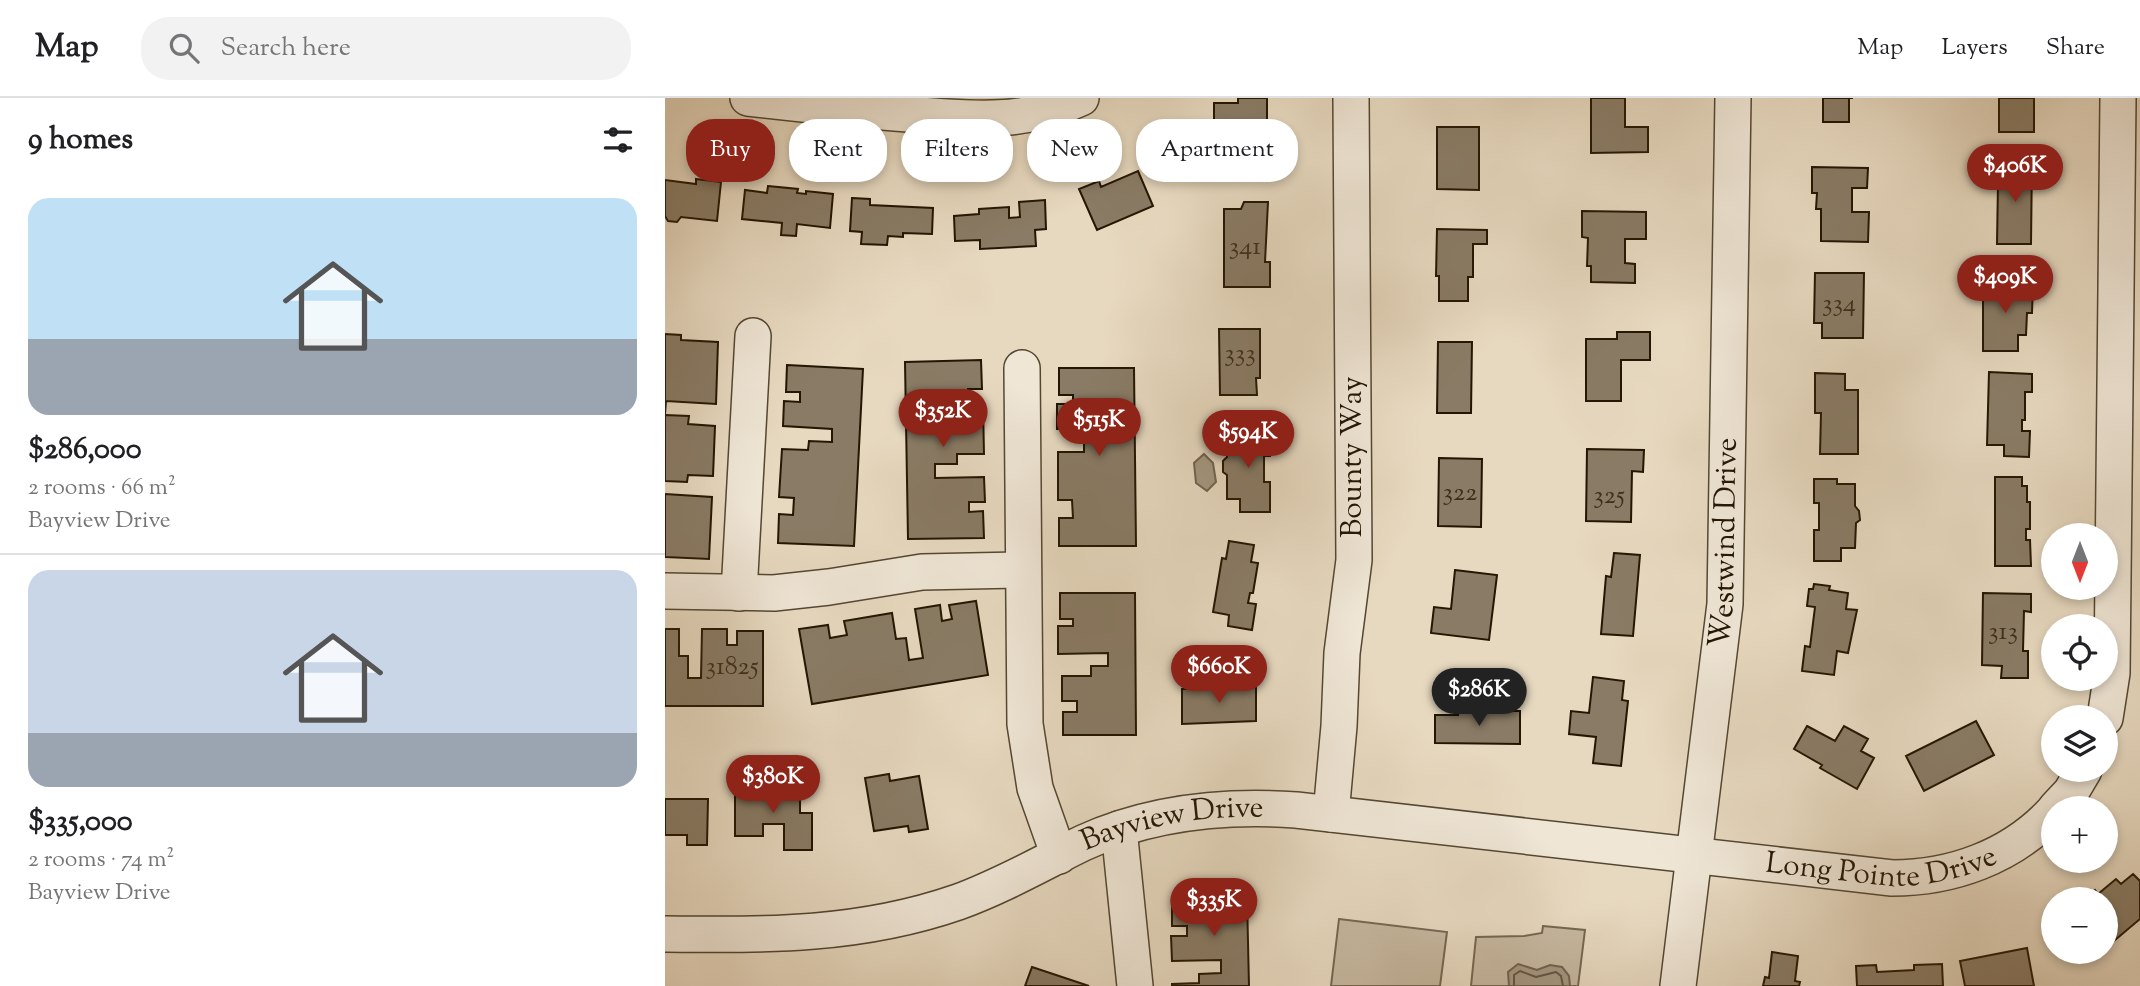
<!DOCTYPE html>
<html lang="en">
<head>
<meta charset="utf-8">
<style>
  :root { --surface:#fff; --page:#f2f2f2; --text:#202124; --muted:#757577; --line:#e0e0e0; --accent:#8f2418 }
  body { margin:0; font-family:"Sorts Mill Goudy",serif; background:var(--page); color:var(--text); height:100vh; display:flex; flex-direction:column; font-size:26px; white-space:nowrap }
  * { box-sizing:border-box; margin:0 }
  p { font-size:23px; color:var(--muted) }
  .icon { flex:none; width:38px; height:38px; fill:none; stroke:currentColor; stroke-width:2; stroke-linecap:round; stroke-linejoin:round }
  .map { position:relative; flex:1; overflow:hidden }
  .details { display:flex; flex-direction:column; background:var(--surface); width:665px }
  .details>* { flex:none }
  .hud { position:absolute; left:21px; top:21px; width:665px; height:63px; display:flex; gap:14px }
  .needle { width:46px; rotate:180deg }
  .controls { position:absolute; left:1376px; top:425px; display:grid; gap:14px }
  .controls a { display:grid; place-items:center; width:77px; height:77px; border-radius:50%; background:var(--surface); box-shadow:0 4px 10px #0003; font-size:35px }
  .price { position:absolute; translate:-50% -60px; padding:0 16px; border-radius:24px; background:var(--accent); color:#fff; font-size:23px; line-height:46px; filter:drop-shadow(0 2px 4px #0008) }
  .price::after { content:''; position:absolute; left:50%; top:42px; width:21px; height:16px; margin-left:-10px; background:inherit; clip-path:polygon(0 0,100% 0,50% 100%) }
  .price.selected { background:#222; color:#fff }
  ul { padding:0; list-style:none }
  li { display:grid; align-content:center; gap:14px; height:371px; padding:0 28px }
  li+li { border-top:2px solid var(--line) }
  li span { display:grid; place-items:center; height:217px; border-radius:21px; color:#555 }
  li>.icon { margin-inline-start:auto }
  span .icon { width:126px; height:126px; fill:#fffc; stroke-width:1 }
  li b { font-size:30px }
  h2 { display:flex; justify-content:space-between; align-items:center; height:84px; padding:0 28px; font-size:30px }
  .chip { padding:0 24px; border-radius:28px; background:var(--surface); box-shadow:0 4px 10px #0003; font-size:24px; line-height:63px }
  .chip.selected { background:var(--accent); color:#fff }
  header { display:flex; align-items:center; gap:42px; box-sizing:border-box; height:98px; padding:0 35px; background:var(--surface); border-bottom:2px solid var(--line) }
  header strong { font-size:33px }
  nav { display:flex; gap:38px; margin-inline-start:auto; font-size:24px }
  .search { width:490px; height:63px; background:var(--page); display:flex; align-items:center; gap:18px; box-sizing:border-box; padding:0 24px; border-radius:28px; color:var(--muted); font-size:26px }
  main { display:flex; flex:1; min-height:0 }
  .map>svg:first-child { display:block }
  .green { fill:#c6b8a0; stroke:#746752; stroke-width:2 }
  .water { fill:#a49780; stroke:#70634e; stroke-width:2 }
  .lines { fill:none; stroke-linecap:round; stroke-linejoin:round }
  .shore { stroke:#645642; stroke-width:2 }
  .building { fill:#897b65; stroke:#231603; stroke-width:2 }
  .minor-casing { stroke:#544732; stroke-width:38 }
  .minor { stroke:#efe6d6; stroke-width:35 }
  .labels { text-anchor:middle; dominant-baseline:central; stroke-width:6; stroke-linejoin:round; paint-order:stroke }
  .number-label { font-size:26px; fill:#3c2f1c }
  .street-label { font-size:30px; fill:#231603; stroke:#efe6d6 }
</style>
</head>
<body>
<header>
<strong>Map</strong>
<div class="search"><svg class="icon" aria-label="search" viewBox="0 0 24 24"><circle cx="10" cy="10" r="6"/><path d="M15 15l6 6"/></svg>Search here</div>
<nav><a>Map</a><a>Layers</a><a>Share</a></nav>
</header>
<main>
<section class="details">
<h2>9 homes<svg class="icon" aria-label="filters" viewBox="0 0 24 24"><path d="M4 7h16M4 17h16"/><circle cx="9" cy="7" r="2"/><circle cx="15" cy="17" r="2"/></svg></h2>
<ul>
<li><span style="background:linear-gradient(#bfe0f5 65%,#9aa5b1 0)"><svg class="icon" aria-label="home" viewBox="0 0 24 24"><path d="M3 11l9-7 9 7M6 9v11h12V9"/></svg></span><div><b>$286,000</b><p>2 rooms · 66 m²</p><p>Bayview Drive</p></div></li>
<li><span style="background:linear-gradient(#c9d6e8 75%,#9aa5b1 0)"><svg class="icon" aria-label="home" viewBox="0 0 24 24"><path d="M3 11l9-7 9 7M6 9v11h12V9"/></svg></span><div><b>$335,000</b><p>2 rooms · 74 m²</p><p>Bayview Drive</p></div></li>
</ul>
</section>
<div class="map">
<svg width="1475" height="888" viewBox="0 0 1475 888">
  <rect width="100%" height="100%" fill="#e7d9c0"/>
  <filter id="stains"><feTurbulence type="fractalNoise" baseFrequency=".00286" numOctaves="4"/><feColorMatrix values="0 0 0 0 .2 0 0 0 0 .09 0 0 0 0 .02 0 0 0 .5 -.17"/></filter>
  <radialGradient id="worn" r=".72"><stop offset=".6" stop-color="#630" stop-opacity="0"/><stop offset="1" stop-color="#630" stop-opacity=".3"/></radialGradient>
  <path class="green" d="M674 821 782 834 775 888H666Z
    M878 828 920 832 913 888H806L811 839 859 838 877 835Z"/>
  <path class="water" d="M539 356 548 365 551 384 542 393 531 385 529 365Z
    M853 866 872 872 885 867 897 869 904 878 905 888H844L843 874Z"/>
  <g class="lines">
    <path class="shore" d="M849 888V877L855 873 871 879 891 874 896 878 898 888"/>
  </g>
  <path class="building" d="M573 0H602V31H584V57H594V76H549V5H573Z
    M926 0H960V29H983V54L926 55Z
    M1158 0H1188H1184V24H1158Z
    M1334 0H1369V34H1334Z
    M772 29H814V92L772 91Z
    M1341 61H1367L1366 146H1332L1333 85H1341Z
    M1147 69 1203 70 1202 90H1187V114H1204L1203 144 1156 143V111H1151L1152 95H1147Z
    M473 73 488 108 432 132 414 91 434 83 436 89Z
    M31 81 56 84 52 123 16 119 12 124 3 123 0 118V82L31 86Z
    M103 88 133 91 132 95 141 96V93L168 96 165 130 132 126 131 138 116 137 117 125 77 121 80 92 102 95Z
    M187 100 205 101V107L268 110 267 136 238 135V139L223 138 222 147 196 146 197 134 185 133Z
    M380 102 381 131 370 132 371 148 315 151V142L290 143 289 118 314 116V111L344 109V120L355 119 354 104Z
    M579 104H603L600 164H605V189H559V111H576Z
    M917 113 981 114V141H960V165L970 166V185L926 184V168H922L923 140 917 139Z
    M772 131 822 132V146H808V179H803V203H774V178H771Z
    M1150 175H1199L1198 240H1157V225H1149Z
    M1318 186H1368L1367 215H1362L1361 237H1353V253H1318Z
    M554 231H595V280H591L592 297H555Z
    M952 234H985V262H956V303H921V241H952Z
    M0 236 16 237V242L53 244 51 306 1 303 0 316Z
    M773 244H807L806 315H772Z
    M316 262 317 291H303L304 308H318L319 356H292V366H270V380L319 379 320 404H304V414L318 413 319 440 243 441 240 264Z
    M122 267 198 271 189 448 113 445 114 416 128 417 129 400 114 399 117 351 143 352 144 343 167 344V331L118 328 119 303 135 304V294H121Z
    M394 270H469L471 448H394V420H408L407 402H393V354H419V345H442V331H392V306H408V297H394Z
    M1324 274 1367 276V294H1360V322H1357V333H1365L1364 359 1339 358V347H1322Z
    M1150 275 1180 276V292H1193V356H1155L1156 315H1150Z
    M0 317 24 318 23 326 50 328 48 378 23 377 22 384 0 383Z
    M604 331 605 358H599V384H605V414H575V401H562V377L558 374V363L562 359 561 336H582V332Z
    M922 351 979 352 978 374 967 373 966 424 921 423Z
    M774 360 817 361 816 429 773 428Z
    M1330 379H1357V388H1362V404H1365V431H1361V442H1365L1366 468H1330Z
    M1149 381H1172V386H1190V408L1194 413 1195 422 1191 425 1190 450H1176V463H1149V432H1154V405H1149Z
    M0 396 47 399 44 461 0 459Z
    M564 443 589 447 586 464 593 465 588 495H585L583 505 591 506 587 532 563 528 564 517 548 514 557 460 561 461Z
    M949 455 975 457 968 538 936 536 941 478 946 479Z
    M790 472 832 477 824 542 766 535 769 509 786 511Z
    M1149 486 1165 488 1164 492 1183 495 1181 511 1192 512 1183 555 1172 553 1169 577 1137 573 1140 548 1145 549 1150 509 1142 508 1144 491H1148Z
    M395 495H470L471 637H398V614H412V603H397V578H426V568H443V555L393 556V528H408V521H395Z
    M1318 495 1366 496V514L1359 513 1358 553H1363V580H1336L1337 568 1317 567Z
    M311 503 323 577 147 606 134 531 163 527 165 540 182 537 179 523 227 515 231 541 241 540 244 562 258 560 250 511 275 507 277 523 287 521 284 507Z
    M0 531H14V558H23V580H36L37 531H62V547H72V533H98V608H0Z
    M928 579 959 583 957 602 963 603 956 668 928 665 931 639 904 636 906 613 924 615Z
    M562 587H591V623L517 626V591L562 590Z
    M793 613H855V646L770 645V617H793Z
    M1311 623 1329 657 1259 693 1241 658Z
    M1142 628 1170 643 1179 628 1203 641 1196 653 1209 660 1192 691 1155 670 1157 667 1129 651Z
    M224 676 225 683 254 678 263 731 244 734 243 728 209 733 200 680Z
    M70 690H135V715H147V752H119V726H98V738H70Z
    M0 701H43L42 747H22V737H0Z
    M1468 776 1475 783V821L1443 848 1440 845V802H1420L1430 792 1433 796 1451 781 1456 786Z
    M582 800 584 888H507V886L534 885V876L556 875V862L507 863 506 838H522V828H507V802Z
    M1362 850 1369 888H1300L1295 863Z
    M1107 854 1133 858 1130 883 1135 884 1134 888H1098L1100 879 1104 880Z
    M1277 866 1278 888H1192L1191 868 1211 867 1212 874 1249 872V867Z
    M367 869 424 888H360Z"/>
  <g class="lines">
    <defs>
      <g id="minor">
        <path d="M83 0C136 6 189 12 243 16 303 21 360 27 416 0"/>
        <path d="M357 270 360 626 370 690 394 758"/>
        <path d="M0 493 109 495 164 489 257 474 357 472"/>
        <path d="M74 495 88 238"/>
        <path d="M1440 620 1447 575 1453 0"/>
        <path d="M1391 710 1406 694 1419 672"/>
        <path d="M666 716 674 628 677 555 689 462 686 0"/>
        <path d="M454 731 470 888"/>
        <path id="s1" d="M0 836C103 837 195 838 293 804 337 788 377 765 418 745 486 714 558 707 631 712L1227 780C1287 780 1346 759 1388 714"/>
        <path id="s2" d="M1013 888 1060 506 1068 0"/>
      </g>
    </defs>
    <use href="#minor" class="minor-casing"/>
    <use href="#minor" class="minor"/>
  </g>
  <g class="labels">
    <g class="number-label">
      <text x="580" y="149">341</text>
      <text x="1174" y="206">334</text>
      <text x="575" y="256">333</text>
      <text x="795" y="395">322</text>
      <text x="944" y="398">325</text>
      <text x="1338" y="534">313</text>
      <text x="67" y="569">31825</text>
    </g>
    <g class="street-label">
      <text transform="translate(688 359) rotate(-90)">Bounty Way</text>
      <text stroke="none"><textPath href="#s2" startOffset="446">Westwind Drive</textPath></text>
      <text stroke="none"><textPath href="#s1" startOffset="527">Bayview Drive</textPath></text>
      <text stroke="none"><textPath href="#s1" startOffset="1242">Long Pointe Drive</textPath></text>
    </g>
  </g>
  <rect width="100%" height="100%" filter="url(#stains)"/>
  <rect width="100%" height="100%" fill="url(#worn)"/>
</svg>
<div class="controls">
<a><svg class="needle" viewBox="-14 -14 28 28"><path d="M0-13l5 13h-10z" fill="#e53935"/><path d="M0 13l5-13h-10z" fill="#757577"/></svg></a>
<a><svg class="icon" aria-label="locate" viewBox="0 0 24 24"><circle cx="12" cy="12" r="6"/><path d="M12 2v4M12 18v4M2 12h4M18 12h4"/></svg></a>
<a><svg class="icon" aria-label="layers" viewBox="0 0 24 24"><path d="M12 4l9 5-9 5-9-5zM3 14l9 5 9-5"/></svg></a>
<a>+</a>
<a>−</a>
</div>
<b class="price" style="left:1350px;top:106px">$406K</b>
<b class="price" style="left:1340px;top:217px">$409K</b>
<b class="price" style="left:278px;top:351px">$352K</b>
<b class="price" style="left:434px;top:360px">$515K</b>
<b class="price" style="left:583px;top:372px">$594K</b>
<b class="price" style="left:554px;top:607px">$660K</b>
<b class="price selected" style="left:814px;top:630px">$286K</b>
<b class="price" style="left:108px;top:717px">$380K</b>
<b class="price" style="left:549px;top:840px">$335K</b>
<div class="hud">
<a class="chip selected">Buy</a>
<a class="chip">Rent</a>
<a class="chip">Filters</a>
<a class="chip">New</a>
<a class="chip">Apartment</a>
</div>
</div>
</main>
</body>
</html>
